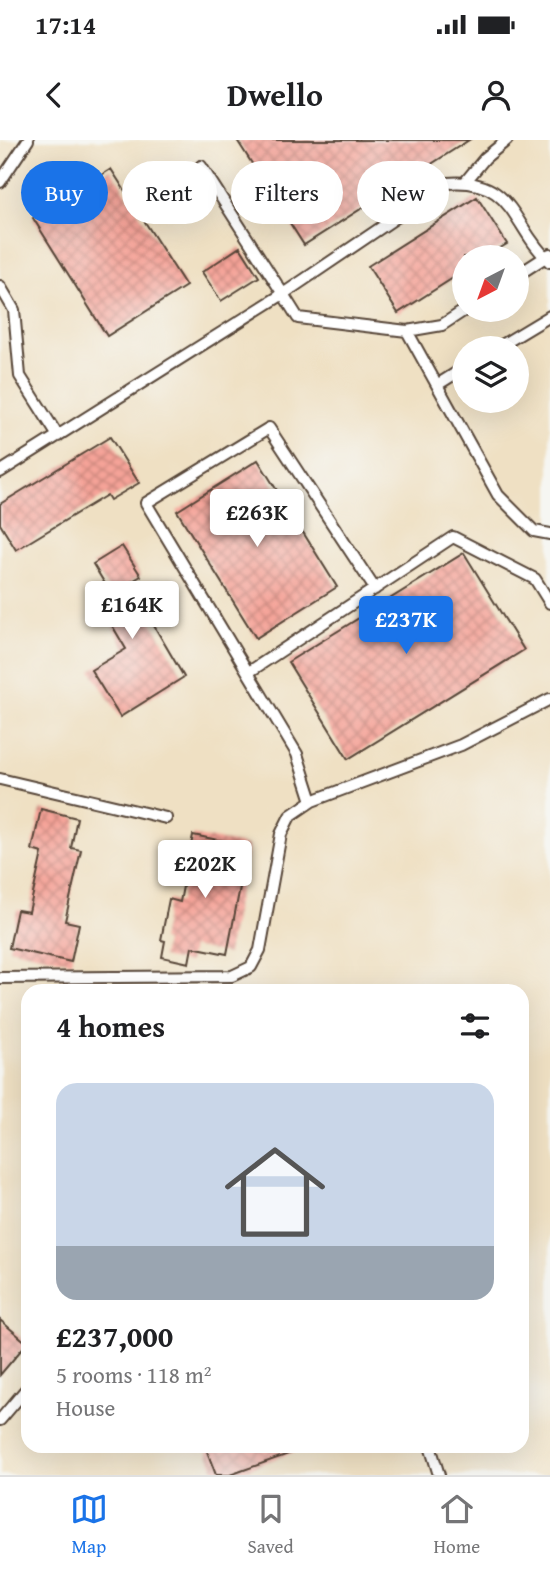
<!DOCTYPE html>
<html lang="en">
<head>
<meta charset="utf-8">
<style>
  :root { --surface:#fff; --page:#f2f2f2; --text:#202124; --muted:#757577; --line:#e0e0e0; --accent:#1a73e8 }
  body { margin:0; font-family:"Gentium Book Plus",serif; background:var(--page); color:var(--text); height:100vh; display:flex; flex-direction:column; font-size:26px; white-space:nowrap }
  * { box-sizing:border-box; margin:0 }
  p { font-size:23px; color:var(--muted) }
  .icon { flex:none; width:38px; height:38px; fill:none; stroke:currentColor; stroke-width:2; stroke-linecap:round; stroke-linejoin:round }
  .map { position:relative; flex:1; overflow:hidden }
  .drawer { position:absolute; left:21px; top:844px; width:508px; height:469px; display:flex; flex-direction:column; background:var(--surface); border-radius:21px; box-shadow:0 7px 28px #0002 }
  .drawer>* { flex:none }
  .top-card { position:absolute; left:21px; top:21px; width:509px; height:63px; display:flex; gap:14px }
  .needle { width:46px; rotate:221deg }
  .buttons { position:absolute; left:452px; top:105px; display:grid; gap:14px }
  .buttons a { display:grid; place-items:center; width:77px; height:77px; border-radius:50%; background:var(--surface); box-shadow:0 7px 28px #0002; font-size:35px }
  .price { position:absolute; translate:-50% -60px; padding:0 16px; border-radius:7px; background:#fff; color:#222; font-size:23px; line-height:46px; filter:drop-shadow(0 2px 4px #0008) }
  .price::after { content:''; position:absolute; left:50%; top:42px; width:21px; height:16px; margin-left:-10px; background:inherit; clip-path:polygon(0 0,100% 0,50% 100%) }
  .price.active { background:var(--accent); color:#fff }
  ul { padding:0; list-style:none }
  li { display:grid; align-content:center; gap:14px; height:371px; padding:0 35px }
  li span { display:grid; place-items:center; height:217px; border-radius:21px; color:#555 }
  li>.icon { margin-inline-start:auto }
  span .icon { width:126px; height:126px; fill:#fffc; stroke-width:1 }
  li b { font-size:30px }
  h2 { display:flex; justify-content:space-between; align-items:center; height:84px; padding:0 35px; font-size:30px }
  .pill { padding:0 24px; border-radius:32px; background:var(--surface); box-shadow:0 7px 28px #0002; font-size:24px; line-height:63px }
  .pill.active { background:var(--accent); color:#fff }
  .status { display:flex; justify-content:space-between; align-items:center; height:49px; padding:0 35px; background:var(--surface); direction:ltr }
  .status svg { height:19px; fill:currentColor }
  header { display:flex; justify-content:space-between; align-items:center; height:91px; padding:0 35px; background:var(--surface); font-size:32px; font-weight:700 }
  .tabs { display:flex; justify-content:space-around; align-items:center; height:98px; border-top:2px solid var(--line); background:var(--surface); font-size:19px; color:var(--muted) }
  .tabs a { display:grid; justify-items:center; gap:4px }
  .tabs .active { color:var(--accent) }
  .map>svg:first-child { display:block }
  .building { fill:url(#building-cross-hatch) }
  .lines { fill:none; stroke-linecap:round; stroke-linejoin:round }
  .lane-casing { stroke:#564537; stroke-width:14 }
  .lane { stroke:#fff; stroke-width:10 }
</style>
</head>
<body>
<div class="status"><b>17:14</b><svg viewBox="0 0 49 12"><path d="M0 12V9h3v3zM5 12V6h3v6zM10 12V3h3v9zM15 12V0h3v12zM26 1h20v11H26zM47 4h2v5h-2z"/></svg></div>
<header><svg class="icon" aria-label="back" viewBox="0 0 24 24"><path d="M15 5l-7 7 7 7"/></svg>Dwello<svg class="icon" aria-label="person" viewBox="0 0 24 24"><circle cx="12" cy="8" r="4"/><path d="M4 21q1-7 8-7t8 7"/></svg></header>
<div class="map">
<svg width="550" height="1335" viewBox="0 0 550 1335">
  <defs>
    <pattern id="building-cross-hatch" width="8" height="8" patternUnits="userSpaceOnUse" patternTransform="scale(1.75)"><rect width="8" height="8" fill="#f5a398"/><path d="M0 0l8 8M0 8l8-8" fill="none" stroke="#c8857b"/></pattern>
  </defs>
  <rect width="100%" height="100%" fill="#f6f6f2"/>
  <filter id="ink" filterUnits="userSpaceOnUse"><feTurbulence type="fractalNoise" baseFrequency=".0143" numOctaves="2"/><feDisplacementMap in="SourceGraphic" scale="14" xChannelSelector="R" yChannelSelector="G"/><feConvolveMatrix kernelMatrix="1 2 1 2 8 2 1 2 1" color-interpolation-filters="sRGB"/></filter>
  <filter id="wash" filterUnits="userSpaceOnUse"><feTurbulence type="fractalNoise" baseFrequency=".00686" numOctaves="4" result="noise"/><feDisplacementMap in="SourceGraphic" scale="28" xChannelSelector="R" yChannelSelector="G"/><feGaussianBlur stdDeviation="1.57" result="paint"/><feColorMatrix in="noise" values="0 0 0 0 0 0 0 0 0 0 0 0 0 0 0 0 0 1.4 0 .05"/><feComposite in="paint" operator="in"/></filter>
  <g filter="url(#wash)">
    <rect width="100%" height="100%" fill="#efe0c3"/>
    <g id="blocks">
      <path class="building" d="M237 0H469L304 105Z
        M111 29 186 146 107 196 33 78Z
        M477 57 507 104 485 117H464V131L398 173 368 126Z
        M240 107 259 137 221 161 202 132Z
        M110 297 139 343 110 360 107 355 16 410 0 384V364Z
        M258 320 337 447 256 498 177 371Z
        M122 406 141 436 129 443 184 537 120 577 91 530 126 509 100 465 113 457 93 424Z
        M464 413 524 510 348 619 288 522Z
        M41 669 77 678 71 708 81 710 65 781 79 784 71 822 9 808 17 770 29 772 42 713 32 710Z
        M193 695 248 706 227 814 192 807 189 823 162 817 165 801 161 800 169 759 180 762Z
        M0 1180 27 1203 0 1235Z
        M205 1306H305V1308L230 1335H216Z"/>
    </g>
  </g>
  <g filter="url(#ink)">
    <use href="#blocks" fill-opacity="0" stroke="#564537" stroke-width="2"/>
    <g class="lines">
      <defs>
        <path id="lane" d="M466 41 485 18 507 0
          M0 42 28 0
          M516 136 550 114
          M0 146 14 170 20 236 58 296
          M465 170 442 185 407 191 298 178 283 154 447 43C515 37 511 86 550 122
          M407 191 498 355 534 391 550 394
          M497 208 550 176
          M437 245 464 228
          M0 332 283 154 201 26
          M249 532 453 397 535 439 550 463
          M0 639 166 678
          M312 661 297 614 146 363 269 288 375 449
          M0 838 232 836 251 827 260 810 281 694 290 676 312 661 461 605 550 559
          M0 1280 28 1247
          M430 1306 439 1335"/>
      </defs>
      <use href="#lane" class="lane-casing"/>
      <use href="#lane" class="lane"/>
    </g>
  </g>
</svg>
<div class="buttons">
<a><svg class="needle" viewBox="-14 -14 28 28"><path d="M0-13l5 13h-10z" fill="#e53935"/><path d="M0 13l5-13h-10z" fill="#757577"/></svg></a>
<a><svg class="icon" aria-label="layers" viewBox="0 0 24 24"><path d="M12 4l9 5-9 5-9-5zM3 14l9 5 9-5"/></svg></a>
</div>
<b class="price" style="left:257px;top:409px">£263K</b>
<b class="price" style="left:132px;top:501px">£164K</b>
<b class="price active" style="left:406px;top:516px">£237K</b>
<b class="price" style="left:205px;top:760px">£202K</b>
<div class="top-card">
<a class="pill active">Buy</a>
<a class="pill">Rent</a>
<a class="pill">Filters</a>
<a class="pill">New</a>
</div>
<section class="drawer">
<h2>4 homes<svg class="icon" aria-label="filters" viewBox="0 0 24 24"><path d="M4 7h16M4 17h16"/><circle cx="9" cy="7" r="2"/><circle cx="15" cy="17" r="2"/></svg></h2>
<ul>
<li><span style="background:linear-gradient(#c9d6e8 75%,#9aa5b1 0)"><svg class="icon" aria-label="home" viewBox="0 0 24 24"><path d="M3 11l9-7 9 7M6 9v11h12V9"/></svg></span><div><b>£237,000</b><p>5 rooms · 118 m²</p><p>House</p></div></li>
</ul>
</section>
</div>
<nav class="tabs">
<a class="active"><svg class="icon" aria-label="map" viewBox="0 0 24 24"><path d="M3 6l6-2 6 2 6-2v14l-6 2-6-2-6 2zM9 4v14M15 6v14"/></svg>Map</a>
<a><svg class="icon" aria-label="saved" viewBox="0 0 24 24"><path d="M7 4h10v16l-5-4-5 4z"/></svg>Saved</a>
<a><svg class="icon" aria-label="home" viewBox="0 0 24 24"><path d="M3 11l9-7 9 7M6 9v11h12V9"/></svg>Home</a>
</nav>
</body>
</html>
